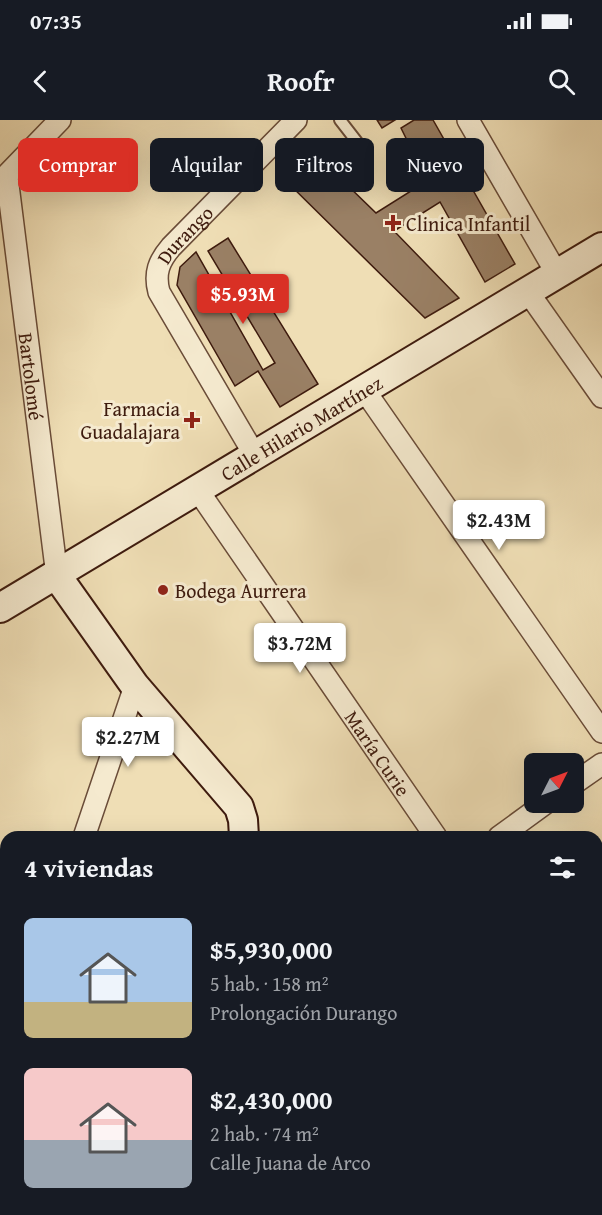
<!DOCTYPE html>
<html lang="es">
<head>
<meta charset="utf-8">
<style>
  :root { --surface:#171b24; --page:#20242c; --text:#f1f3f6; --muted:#9ea1a6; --accent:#d93025 }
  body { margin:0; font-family:"Gentium Book Plus",serif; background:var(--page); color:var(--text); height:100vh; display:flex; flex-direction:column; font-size:22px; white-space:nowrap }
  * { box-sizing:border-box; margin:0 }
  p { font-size:20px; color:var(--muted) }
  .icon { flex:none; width:33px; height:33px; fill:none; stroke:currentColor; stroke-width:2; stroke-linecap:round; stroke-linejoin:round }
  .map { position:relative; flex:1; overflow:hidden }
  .panel { position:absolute; left:0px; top:711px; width:603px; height:384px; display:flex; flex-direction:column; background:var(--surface); border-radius:18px 18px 0 0; box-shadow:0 6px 24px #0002 }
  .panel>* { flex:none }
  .hud { position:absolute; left:18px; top:18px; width:567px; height:54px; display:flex; gap:12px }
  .needle { width:39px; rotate:48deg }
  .fabs { position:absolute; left:524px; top:633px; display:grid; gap:12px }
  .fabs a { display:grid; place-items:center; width:60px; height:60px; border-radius:9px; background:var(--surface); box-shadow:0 6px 24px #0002; font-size:30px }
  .price { position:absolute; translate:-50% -51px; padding:0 14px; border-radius:6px; background:#fff; color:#222; font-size:20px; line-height:39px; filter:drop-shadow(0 2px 3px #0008) }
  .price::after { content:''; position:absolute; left:50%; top:36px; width:18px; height:14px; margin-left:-9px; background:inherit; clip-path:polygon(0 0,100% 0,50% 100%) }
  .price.on { background:var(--accent); color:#fff }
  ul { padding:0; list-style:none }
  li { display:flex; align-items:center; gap:18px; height:150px; padding:0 24px }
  li span { display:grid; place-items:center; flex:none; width:168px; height:120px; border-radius:9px; color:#555 }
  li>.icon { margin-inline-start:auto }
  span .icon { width:72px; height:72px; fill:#fffc; stroke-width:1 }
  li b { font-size:26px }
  h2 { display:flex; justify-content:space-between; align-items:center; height:72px; padding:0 24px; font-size:26px }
  .chip { padding:0 21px; border-radius:9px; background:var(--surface); box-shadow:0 6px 24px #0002; font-size:21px; line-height:54px }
  .chip.on { background:var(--accent); color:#fff }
  .status { display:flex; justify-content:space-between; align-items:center; height:42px; padding:0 30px; background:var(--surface); direction:ltr }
  .status svg { height:16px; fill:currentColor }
  header { display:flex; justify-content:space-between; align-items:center; height:78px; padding:0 24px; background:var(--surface); font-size:27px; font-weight:800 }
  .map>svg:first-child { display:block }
  .green { fill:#d1bd99; stroke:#886c54; stroke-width:1.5 }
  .building { fill:#9a8065; stroke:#3e1b0e; stroke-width:1.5 }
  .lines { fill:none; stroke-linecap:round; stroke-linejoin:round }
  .lane-casing { stroke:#6a4c38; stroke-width:14 }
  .street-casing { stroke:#6a4c38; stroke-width:24 }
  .secondary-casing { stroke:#3e1b0e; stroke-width:32 }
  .lane { stroke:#f5eacf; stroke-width:10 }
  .street { stroke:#f5eacf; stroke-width:21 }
  .secondary { stroke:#f5eacf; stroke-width:28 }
  .poi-dot { fill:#8f2418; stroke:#f5eacf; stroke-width:2 }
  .labels { text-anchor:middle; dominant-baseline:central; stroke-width:6; stroke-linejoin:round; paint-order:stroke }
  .poi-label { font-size:20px; fill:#3e1b0e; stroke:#f5eacf; text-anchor:start }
  .street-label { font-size:20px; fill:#3e1b0e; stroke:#f5eacf }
</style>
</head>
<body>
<div class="status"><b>07:35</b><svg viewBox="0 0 49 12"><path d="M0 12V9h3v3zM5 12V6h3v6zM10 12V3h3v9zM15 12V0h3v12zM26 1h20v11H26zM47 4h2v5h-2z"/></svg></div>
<header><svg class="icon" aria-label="back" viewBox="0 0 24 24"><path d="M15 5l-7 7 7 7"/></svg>Roofr<svg class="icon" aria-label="search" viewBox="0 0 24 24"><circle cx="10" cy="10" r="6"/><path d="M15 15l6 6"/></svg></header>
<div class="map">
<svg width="602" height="1095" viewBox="0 0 602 1095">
  <rect width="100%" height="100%" fill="#efdeb5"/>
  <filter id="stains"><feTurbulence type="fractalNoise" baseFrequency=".00333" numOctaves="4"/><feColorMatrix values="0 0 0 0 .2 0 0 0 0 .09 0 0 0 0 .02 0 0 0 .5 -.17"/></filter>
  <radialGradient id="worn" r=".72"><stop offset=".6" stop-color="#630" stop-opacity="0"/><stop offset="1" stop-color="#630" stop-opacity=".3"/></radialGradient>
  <path class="green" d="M136 1089H405L409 1095H134Z
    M455 1089H567L571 1095H459Z"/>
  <path class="building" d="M377 0H395L382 8Z
    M414 0H433L515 144 485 162 440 82 394 111 459 178 425 198 280 55 308 27 376 93 427 61 401 8Z
    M228 118 318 264 280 287 258 251 235 266 177 165 180 147 196 132 263 250 275 243 208 131Z
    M602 818V871L597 864V821Z
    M405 1089H455L459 1095H409Z"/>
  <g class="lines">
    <defs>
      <path id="lane" d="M340 0 361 27
        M15 1095 18 1089"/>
      <g id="street">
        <path d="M468 0 557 154"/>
        <path id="s1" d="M7 57 57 456"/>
        <path d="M0 62 60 0"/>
        <path d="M528 172 602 277"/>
        <path d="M365 271 602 612"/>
        <path id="s2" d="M254 334 159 172C154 153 159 141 171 127L296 0"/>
        <path id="s3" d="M197 369 436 717"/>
        <path d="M573 664 602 644"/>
        <path d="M84 717 135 566"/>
        <path d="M499 717 547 682"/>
        <path d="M597 945 602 952"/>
        <path d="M0 948 6 935"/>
      </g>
      <g id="secondary">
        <path d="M57 456 135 566 239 687 243 700 244 717"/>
        <path id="s4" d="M0 488 602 127"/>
        <path d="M0 1027 6 1036"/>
        <path d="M80 1089 91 1095"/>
        <path d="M115 1095 117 1089"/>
      </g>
    </defs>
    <use href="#lane" class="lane-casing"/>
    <use href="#street" class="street-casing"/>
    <use href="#secondary" class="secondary-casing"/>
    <use href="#lane" class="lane"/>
    <use href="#street" class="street"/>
    <use href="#secondary" class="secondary"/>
  </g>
  <g class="poi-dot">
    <path d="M390 94h6v6h6v6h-6v6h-6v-6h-6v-6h6z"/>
    <path d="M189 291h6v6h6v6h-6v6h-6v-6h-6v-6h6z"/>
    <circle cx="163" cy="470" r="6"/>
  </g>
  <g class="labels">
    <g class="poi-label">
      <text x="406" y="103">Clinica Infantil</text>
      <text x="180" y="288" text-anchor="end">Farmacia<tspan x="180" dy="23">Guadalajara</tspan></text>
      <text x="175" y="470">Bodega Aurrera</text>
    </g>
    <g class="street-label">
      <text stroke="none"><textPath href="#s2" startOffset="255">Durango</textPath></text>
      <text stroke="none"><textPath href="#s1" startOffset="201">Bartolomé</textPath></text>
      <text stroke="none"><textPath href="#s4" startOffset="351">Calle Hilario Martínez</textPath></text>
      <text stroke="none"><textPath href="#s3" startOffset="320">María Curie</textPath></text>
    </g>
  </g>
  <rect width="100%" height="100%" filter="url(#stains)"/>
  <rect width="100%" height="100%" fill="url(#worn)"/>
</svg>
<div class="fabs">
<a><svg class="needle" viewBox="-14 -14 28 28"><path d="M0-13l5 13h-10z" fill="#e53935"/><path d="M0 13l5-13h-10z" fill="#9ea1a6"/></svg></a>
</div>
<b class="price on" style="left:243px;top:205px">$5.93M</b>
<b class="price" style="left:499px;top:431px">$2.43M</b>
<b class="price" style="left:300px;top:554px">$3.72M</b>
<b class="price" style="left:128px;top:648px">$2.27M</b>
<div class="hud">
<a class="chip on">Comprar</a>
<a class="chip">Alquilar</a>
<a class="chip">Filtros</a>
<a class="chip">Nuevo</a>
</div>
<section class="panel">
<h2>4 viviendas<svg class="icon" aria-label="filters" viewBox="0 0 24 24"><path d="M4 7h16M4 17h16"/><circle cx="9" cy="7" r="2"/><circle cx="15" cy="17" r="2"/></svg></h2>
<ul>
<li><span style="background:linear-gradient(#a9c7e8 70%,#c2b280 0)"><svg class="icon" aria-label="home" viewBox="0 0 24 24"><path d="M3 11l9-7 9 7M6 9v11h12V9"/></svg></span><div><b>$5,930,000</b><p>5 hab. · 158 m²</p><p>Prolongación Durango</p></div></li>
<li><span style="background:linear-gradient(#f6c9c9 60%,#9aa5b1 0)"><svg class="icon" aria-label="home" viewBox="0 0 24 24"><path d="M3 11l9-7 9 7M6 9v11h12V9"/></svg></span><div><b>$2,430,000</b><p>2 hab. · 74 m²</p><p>Calle Juana de Arco</p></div></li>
</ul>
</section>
</div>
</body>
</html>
